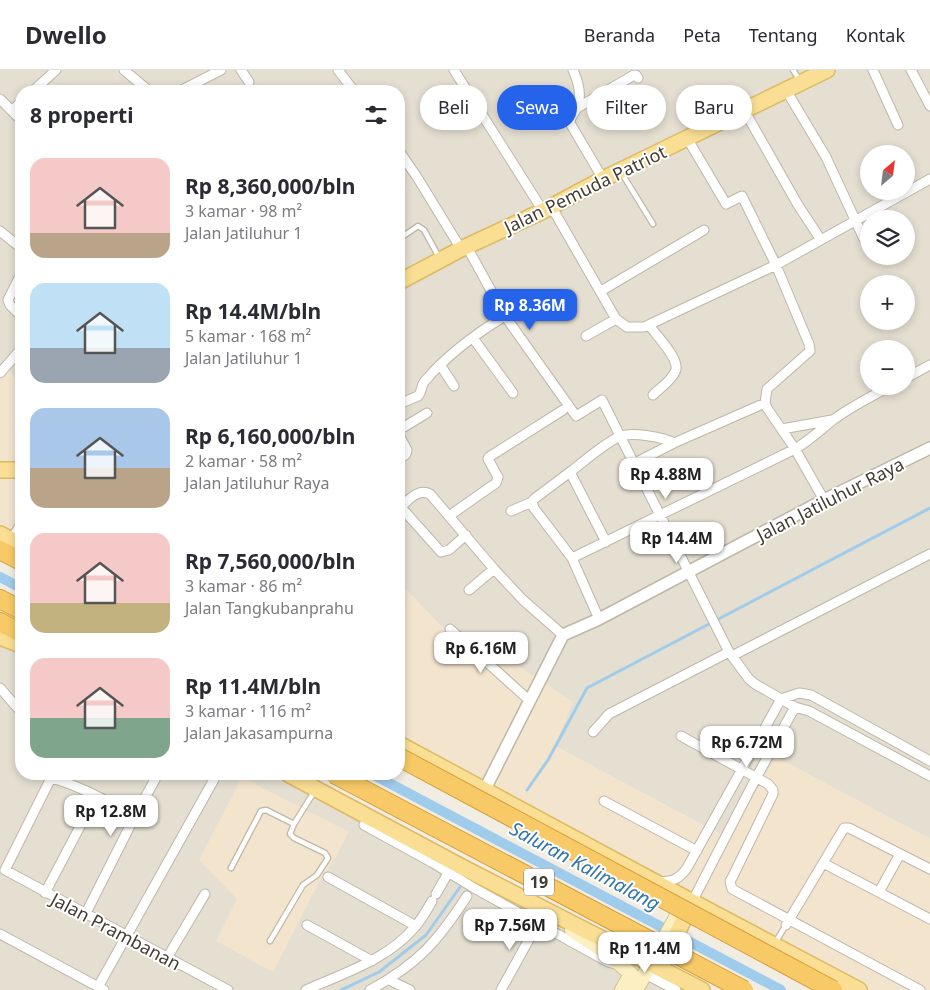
<!DOCTYPE html>
<html lang="id">
<head>
<meta charset="utf-8">
<style>
  :root { --surface:#fff; --page:#f7f7f7; --text:#2b2b33; --muted:#7c7c81; --line:#e1e1e2; --accent:#2563eb }
  body { margin:0; font-family:"Noto Sans",sans-serif; background:var(--page); color:var(--text); height:100vh; display:flex; flex-direction:column; font-size:19px; white-space:nowrap }
  * { box-sizing:border-box; margin:0 }
  p { font-size:16px; color:var(--muted) }
  .icon { flex:none; width:28px; height:28px; fill:none; stroke:currentColor; stroke-width:2; stroke-linecap:round; stroke-linejoin:round }
  .map { position:relative; flex:1; overflow:hidden }
  .panel { position:absolute; left:15px; top:15px; width:390px; height:695px; display:flex; flex-direction:column; background:var(--surface); border-radius:20px; box-shadow:0 2px 8px #0003 }
  .panel>* { flex:none }
  .guide { position:absolute; left:420px; top:15px; width:435px; height:45px; display:flex; gap:10px }
  .needle { width:32px; rotate:28deg }
  .fabs { position:absolute; left:860px; top:75px; display:grid; gap:10px }
  .fabs a { display:grid; place-items:center; width:55px; height:55px; border-radius:50%; background:var(--surface); box-shadow:0 2px 8px #0003; font-size:25px }
  .price { position:absolute; translate:-50% -42px; padding:0 11px; border-radius:10px; background:#fff; color:#222; font-size:16px; line-height:32px; filter:drop-shadow(0 1px 2px #0008) }
  .price::after { content:''; position:absolute; left:50%; top:30px; width:15px; height:11px; margin-left:-8px; background:inherit; clip-path:polygon(0 0,100% 0,50% 100%) }
  .price.selected { background:var(--accent); color:#fff }
  ul { padding:0; list-style:none }
  li { display:flex; align-items:center; gap:15px; height:125px; padding:0 15px }
  li span { display:grid; place-items:center; flex:none; width:140px; height:100px; border-radius:15px; color:#555 }
  li>.icon { margin-inline-start:auto }
  span .icon { width:60px; height:60px; fill:#fffc; stroke-width:1 }
  li b { font-size:21px }
  h2 { display:flex; justify-content:space-between; align-items:center; height:60px; padding:0 15px; font-size:21px }
  .chip { padding:0 18px; border-radius:22px; background:var(--surface); box-shadow:0 2px 8px #0003; font-size:18px; line-height:45px }
  .chip.selected { background:var(--accent); color:#fff }
  header { display:flex; align-items:center; gap:30px; box-sizing:border-box; height:70px; padding:0 25px; background:var(--surface); border-bottom:1px solid var(--line) }
  header strong { font-size:24px }
  nav { display:flex; gap:28px; margin-inline-start:auto; font-size:18px }
  .map>svg:first-child { display:block }
  .residential { fill:#e4dfd1; fill-rule:evenodd }
  .commercial { fill:#f3e4ce }
  .lines { fill:none; stroke-linecap:round; stroke-linejoin:round }
  .stream { stroke:#a0ccec; stroke-width:3 }
  .canal { stroke:#a0ccec; stroke-width:10 }
  .service-casing { stroke:#beb7a9; stroke-width:7 }
  .minor-casing { stroke:#beb7a9; stroke-width:11 }
  .tertiary-casing { stroke:#beb7a9; stroke-width:14 }
  .secondary-casing { stroke:#cfc194; stroke-width:16 }
  .primary-casing { stroke:#ddbb64; stroke-width:18 }
  .motorway-casing { stroke:#d69e38; stroke-width:20 }
  .service { stroke:#fff; stroke-width:4.5 }
  .minor { stroke:#fff; stroke-width:9 }
  .tertiary { stroke:#fff; stroke-width:11 }
  .secondary { stroke:#fcefc2; stroke-width:14 }
  .primary { stroke:#fade93; stroke-width:15 }
  .motorway { stroke:#f7c967; stroke-width:18 }
  .motorway-bridge-casing { stroke:#d69e38; stroke-width:20; stroke-linecap:butt }
  .motorway-bridge { stroke:#f7c967; stroke-width:18 }
  .labels { text-anchor:middle; dominant-baseline:central; stroke-width:4; stroke-linejoin:round; paint-order:stroke }
  .shield { fill:#fff; stroke:#7b7770; stroke-width:1 }
  .shield-label { font-size:16px; font-weight:bold; fill:#423d33 }
  .street-label { font-size:18px; fill:#423d33; stroke:#fff }
  .water-label { font-size:19px; font-style:italic; fill:#3275a8; stroke:#fff }
</style>
</head>
<body>
<header>
<strong>Dwello</strong>
<nav><a>Beranda</a><a>Peta</a><a>Tentang</a><a>Kontak</a></nav>
</header>
<div class="map">
<svg width="930" height="920" viewBox="0 0 930 920">
  <rect width="100%" height="100%" fill="#f1ede3"/>
  <path class="residential" d="M0 0H930V769L776 687 729 769 555 676 399 512V21H21V323L8 295 0 303ZM869 84H906V121H869ZM869 149H906V186H869ZM869 214H906V251H869ZM869 279H906V316H869Z
    M0 567 21 574V704H287L702 920H0Z"/>
  <path class="commercial" d="M7 295 21 323V475L0 464V303Z
    M399 512 470 588 489 576 573 632 555 676 728 769 776 687 930 769V920H859L399 674Z
    M242 707 349 762 335 788 319 812 273 902 216 871 237 829 199 790Z"/>
  <g class="lines">
    <path class="stream" d="M527 720 548 690 587 618 930 438
      M341 920 379 902 426 865 460 817"/>
    <path class="canal" d="M0 507 21 518
      M372 704 781 920"/>
    <defs>
      <path id="service" d="M793 0 799 9
        M621 102 653 154
        M399 169 418 156 424 160 439 187
        M11 466 21 450
        M231 798 261 741 266 740 294 754
        M270 871 303 815 317 805 328 788 325 783 294 768 290 764 294 754 314 722
        M775 873 786 855"/>
      <path id="minor" d="M124 0 149 21
        M241 0 249 12
        M338 0 354 21
        M454 0 543 141
        M573 0C578 11 582 26 577 38 574 44 570 46 570 53L603 109
        M873 0 898 55
        M911 0 930 36
        M786 20 826 87 864 169
        M33 21 56 0
        M180 21 221 0
        M0 29 21 50
        M577 38 634 5H636L638 8
        M744 40 798 135 821 170
        M12 41 21 32
        M687 68 726 134 742 126 776 195 809 274 810 281 767 319 765 333 767 338 795 379 824 430
        M399 81 417 107 461 179
        M551 136 616 249 627 257H644L776 195 930 109
        M0 161 21 178
        M467 177 505 246 576 346 602 330 729 582 749 609 755 614 795 637
        M21 204 8 230 10 235 21 246
        M601 221 704 160
        M649 255C656 265 682 291 675 302 671 311 660 318 653 325
        M586 266 616 249
        M473 268 513 323
        M441 296 454 316
        M0 303 21 279
        M906 308 930 295
        M399 334 418 326C422 322 421 316 424 312 445 287 477 263 505 246
        M782 359 832 350
        M399 360 427 343
        M399 365 407 380 406 384 399 390
        M635 393 674 373 765 333
        M570 402C582 393 607 371 621 366 633 362 663 367 674 373
        M532 432 534 438 572 488 795 379C810 370 819 361 833 350 850 337 871 327 890 316
        M399 435 441 482 449 480 466 465
        M400 437C409 430 418 418 430 424L494 499 523 530 563 565
        M511 441 532 432 534 429 570 402 606 472
        M449 446 496 413 498 407 488 389 489 387 563 340
        M572 488 599 549
        M469 520 494 499
        M450 559 530 631
        M732 586 930 484
        M0 618 21 642
        M593 662 609 644 729 582
        M681 666 768 714 773 720V724L732 808 730 811 732 819 920 920
        M54 704 51 708C81 716 108 732 135 746
        M51 708 5 800 228 920
        M604 731 697 781
        M364 755 433 793 474 818 608 892 615 894
        M823 793 930 849
        M328 807 416 856
        M660 812C674 811 679 809 687 798L781 629 799 623 811 625 930 691
        M879 822 900 784
        M45 823 96 726
        M436 824 451 798
        M692 832 756 708 795 637 809 641 930 706
        M86 843 135 746 158 704
        M307 855 372 891
        M786 855 844 758H849L930 799
        M0 864 104 920
        M167 888 205 824
        M645 904 676 920
        M389 910 410 920
        M98 917 217 704
        M306 920C344 903 387 890 415 857 422 849 427 840 432 831
        M370 920C418 894 438 871 467 826
        M501 920 538 853"/>
      <path id="tertiary" d="M485 719 563 565 599 549 824 430 930 378"/>
      <path id="secondary" d="M572 860 606 882 631 904 622 920
        M636 920 685 831"/>
      <path id="primary" d="M399 212 461 179 543 141 603 109 827 0
        M0 400H21
        M0 464 21 475
        M0 567 21 575
        M399 674 655 812 859 920
        M288 704 462 797 702 920
        M664 891 692 832"/>
      <path id="motorway" d="M0 480 21 491
        M0 529 21 540
        M0 552 21 563"/>
    </defs>
    <use href="#service" class="service-casing"/>
    <use href="#minor" class="minor-casing"/>
    <use href="#tertiary" class="tertiary-casing"/>
    <use href="#secondary" class="secondary-casing"/>
    <use href="#primary" class="primary-casing"/>
    <use href="#motorway" class="motorway-casing"/>
    <use href="#service" class="service"/>
    <use href="#minor" class="minor"/>
    <use href="#tertiary" class="tertiary"/>
    <use href="#secondary" class="secondary"/>
    <use href="#primary" class="primary"/>
    <use href="#motorway" class="motorway"/>
    <defs>
      <path id="motorway-bridge" d="M399 687 833 920
        M334 704 744 920"/>
    </defs>
    <use href="#motorway-bridge" class="motorway-bridge-casing"/>
    <use href="#motorway-bridge" class="motorway-bridge"/>
  </g>
  <g class="labels">
    <rect class="shield" x="524" y="798.5" width="30" height="27" rx="4"/>
    <g class="shield-label">
      <text x="539" y="812">19</text>
    </g>
    <g class="street-label">
      <text transform="translate(585 119) rotate(-26)">Jalan Pemuda Patriot</text>
      <text transform="translate(830 429) rotate(-27)">Jalan Jatiluhur Raya</text>
      <text transform="translate(116 861) rotate(28)">Jalan Prambanan</text>
    </g>
    <g class="water-label">
      <text transform="translate(585 796) rotate(28)">Saluran Kalimalang</text>
    </g>
  </g>
</svg>
<div class="fabs">
<a><svg class="needle" viewBox="-14 -14 28 28"><path d="M0-13l5 13h-10z" fill="#e53935"/><path d="M0 13l5-13h-10z" fill="#7c7c81"/></svg></a>
<a><svg class="icon" aria-label="layers" viewBox="0 0 24 24"><path d="M12 4l9 5-9 5-9-5zM3 14l9 5 9-5"/></svg></a>
<a>+</a>
<a>−</a>
</div>
<b class="price selected" style="left:530px;top:261px">Rp 8.36M</b>
<b class="price" style="left:666px;top:430px">Rp 4.88M</b>
<b class="price" style="left:677px;top:494px">Rp 14.4M</b>
<b class="price" style="left:481px;top:604px">Rp 6.16M</b>
<b class="price" style="left:747px;top:698px">Rp 6.72M</b>
<b class="price" style="left:111px;top:767px">Rp 12.8M</b>
<b class="price" style="left:510px;top:881px">Rp 7.56M</b>
<b class="price" style="left:645px;top:904px">Rp 11.4M</b>
<div class="guide">
<a class="chip">Beli</a>
<a class="chip selected">Sewa</a>
<a class="chip">Filter</a>
<a class="chip">Baru</a>
</div>
<section class="panel">
<h2>8 properti<svg class="icon" aria-label="filters" viewBox="0 0 24 24"><path d="M4 7h16M4 17h16"/><circle cx="9" cy="7" r="2"/><circle cx="15" cy="17" r="2"/></svg></h2>
<ul>
<li><span style="background:linear-gradient(#f6c9c9 75%,#b9a48a 0)"><svg class="icon" aria-label="home" viewBox="0 0 24 24"><path d="M3 11l9-7 9 7M6 9v11h12V9"/></svg></span><div><b>Rp 8,360,000/bln</b><p>3 kamar · 98 m²</p><p>Jalan Jatiluhur 1</p></div></li>
<li><span style="background:linear-gradient(#bfe0f5 65%,#9aa5b1 0)"><svg class="icon" aria-label="home" viewBox="0 0 24 24"><path d="M3 11l9-7 9 7M6 9v11h12V9"/></svg></span><div><b>Rp 14.4M/bln</b><p>5 kamar · 168 m²</p><p>Jalan Jatiluhur 1</p></div></li>
<li><span style="background:linear-gradient(#a9c7e8 60%,#b9a48a 0)"><svg class="icon" aria-label="home" viewBox="0 0 24 24"><path d="M3 11l9-7 9 7M6 9v11h12V9"/></svg></span><div><b>Rp 6,160,000/bln</b><p>2 kamar · 58 m²</p><p>Jalan Jatiluhur Raya</p></div></li>
<li><span style="background:linear-gradient(#f6c9c9 70%,#c2b280 0)"><svg class="icon" aria-label="home" viewBox="0 0 24 24"><path d="M3 11l9-7 9 7M6 9v11h12V9"/></svg></span><div><b>Rp 7,560,000/bln</b><p>3 kamar · 86 m²</p><p>Jalan Tangkubanprahu</p></div></li>
<li><span style="background:linear-gradient(#f6c9c9 60%,#7fa58c 0)"><svg class="icon" aria-label="home" viewBox="0 0 24 24"><path d="M3 11l9-7 9 7M6 9v11h12V9"/></svg></span><div><b>Rp 11.4M/bln</b><p>3 kamar · 116 m²</p><p>Jalan Jakasampurna</p></div></li>
</ul>
</section>
</div>
</body>
</html>
